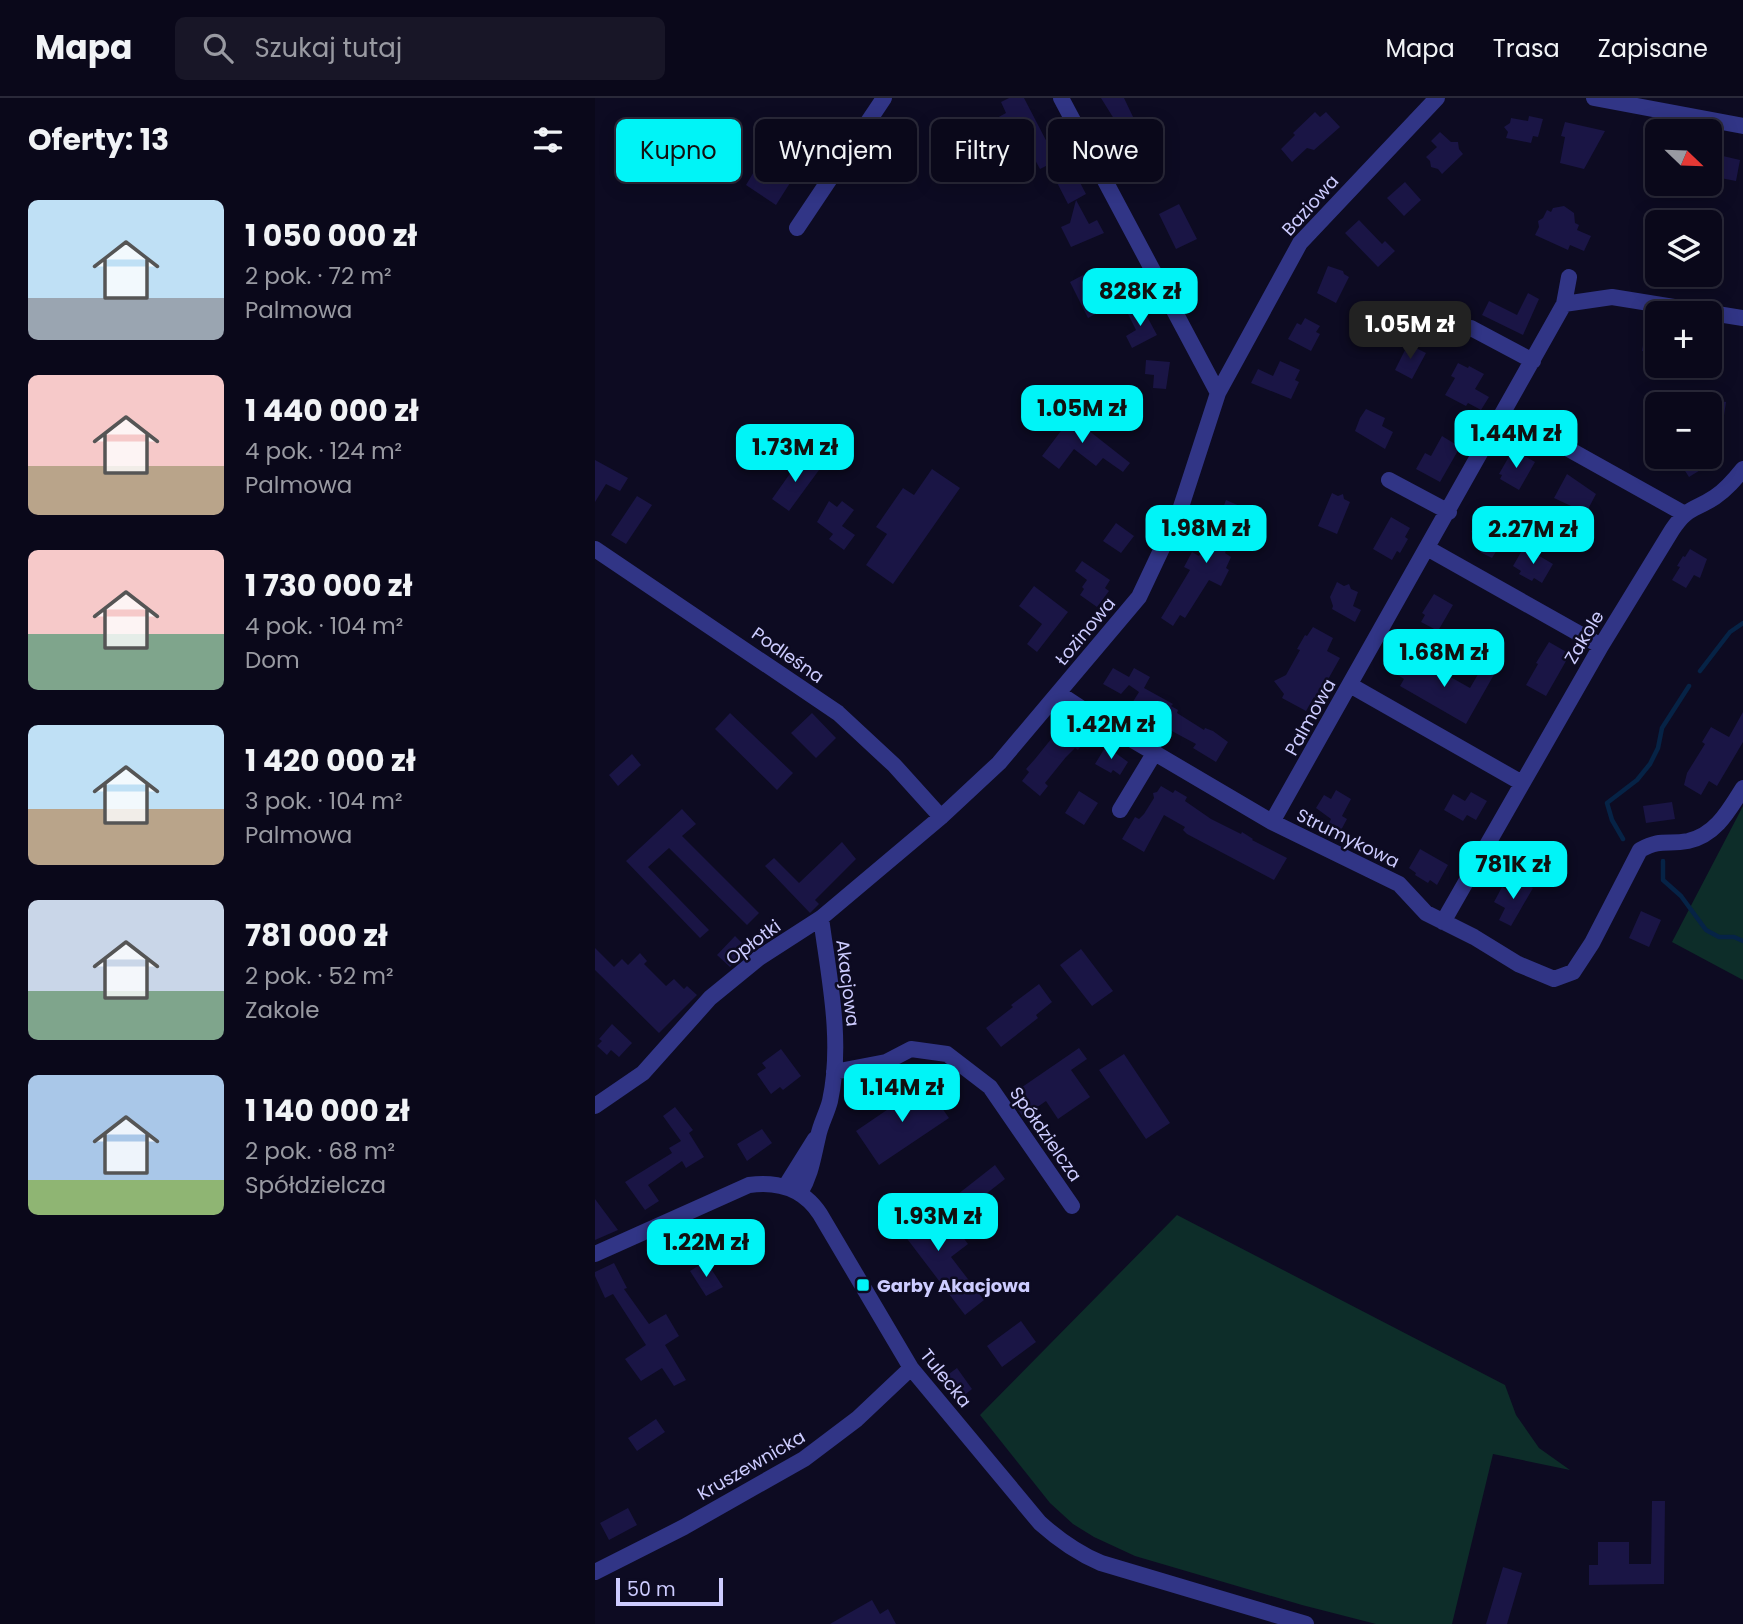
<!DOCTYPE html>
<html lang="pl">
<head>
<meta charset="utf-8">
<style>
  :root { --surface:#0a081a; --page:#181627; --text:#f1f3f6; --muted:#999aa2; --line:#2a2939; --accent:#00f4f7 }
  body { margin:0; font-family:Poppins,sans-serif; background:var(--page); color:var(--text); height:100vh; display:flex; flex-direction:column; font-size:26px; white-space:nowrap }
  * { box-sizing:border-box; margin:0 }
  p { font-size:23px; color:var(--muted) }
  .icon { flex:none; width:38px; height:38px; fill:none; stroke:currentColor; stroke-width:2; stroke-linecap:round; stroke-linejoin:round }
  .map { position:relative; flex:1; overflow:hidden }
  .panel { display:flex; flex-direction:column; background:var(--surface); width:595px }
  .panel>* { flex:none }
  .banner { position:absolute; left:21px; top:21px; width:665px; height:63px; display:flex; gap:14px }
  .needle { width:46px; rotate:113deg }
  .controls { position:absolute; left:1050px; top:21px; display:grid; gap:14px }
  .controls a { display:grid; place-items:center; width:77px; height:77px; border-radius:10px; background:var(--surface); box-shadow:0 4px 18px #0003,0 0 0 2px var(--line); font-size:35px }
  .scale { position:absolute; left:21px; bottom:18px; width:107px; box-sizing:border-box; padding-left:7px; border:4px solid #cdccff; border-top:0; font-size:19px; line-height:24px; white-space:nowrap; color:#cdccff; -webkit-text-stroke:5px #0d0b22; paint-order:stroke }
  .price { position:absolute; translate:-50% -60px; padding:0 16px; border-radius:14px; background:var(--accent); color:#111; font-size:23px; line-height:46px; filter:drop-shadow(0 2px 4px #0008) }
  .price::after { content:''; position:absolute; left:50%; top:42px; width:21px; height:16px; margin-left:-10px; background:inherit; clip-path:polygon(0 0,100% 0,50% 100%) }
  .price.active { background:#222; color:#fff }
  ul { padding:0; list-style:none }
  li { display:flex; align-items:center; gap:21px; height:175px; padding:0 28px }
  li span { display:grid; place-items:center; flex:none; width:196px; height:140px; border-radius:10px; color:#555 }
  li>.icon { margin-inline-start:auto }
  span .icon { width:84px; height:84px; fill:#fffc; stroke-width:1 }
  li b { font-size:30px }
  h2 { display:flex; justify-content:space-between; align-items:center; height:84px; padding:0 28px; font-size:30px }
  .tag { padding:0 24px; border-radius:10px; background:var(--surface); box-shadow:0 4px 18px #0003,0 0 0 2px var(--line); font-size:24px; line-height:63px }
  .tag.active { background:var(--accent); color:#111 }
  header { display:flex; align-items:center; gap:42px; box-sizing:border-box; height:98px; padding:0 35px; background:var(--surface); border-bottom:2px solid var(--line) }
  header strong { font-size:33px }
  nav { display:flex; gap:38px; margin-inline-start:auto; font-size:24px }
  .search { width:490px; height:63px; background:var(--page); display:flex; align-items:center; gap:18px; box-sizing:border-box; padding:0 24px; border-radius:10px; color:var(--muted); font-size:26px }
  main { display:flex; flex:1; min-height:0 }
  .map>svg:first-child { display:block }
  .green { fill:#0d2d29 }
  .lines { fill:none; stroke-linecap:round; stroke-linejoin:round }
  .stream { stroke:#062346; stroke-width:4.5 }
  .building { fill:#1a1545 }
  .minor { stroke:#313586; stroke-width:16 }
  .poi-dot { fill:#00f4f7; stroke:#0d0b22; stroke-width:2.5 }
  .labels { text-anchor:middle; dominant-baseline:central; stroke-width:5; stroke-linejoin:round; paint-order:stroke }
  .street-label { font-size:18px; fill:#cdccff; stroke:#0d0b22 }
  .poi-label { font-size:18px; font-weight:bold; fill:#cdccff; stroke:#0d0b22; text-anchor:start }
</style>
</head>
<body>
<header>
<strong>Mapa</strong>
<div class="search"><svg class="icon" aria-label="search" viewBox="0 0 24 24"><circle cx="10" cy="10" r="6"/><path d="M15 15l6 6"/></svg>Szukaj tutaj</div>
<nav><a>Mapa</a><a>Trasa</a><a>Zapisane</a></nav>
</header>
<main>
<section class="panel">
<h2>Oferty: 13<svg class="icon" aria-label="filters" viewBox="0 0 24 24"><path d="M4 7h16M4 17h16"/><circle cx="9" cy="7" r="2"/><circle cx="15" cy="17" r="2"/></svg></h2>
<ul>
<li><span style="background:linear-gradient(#bfe0f5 70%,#9aa5b1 0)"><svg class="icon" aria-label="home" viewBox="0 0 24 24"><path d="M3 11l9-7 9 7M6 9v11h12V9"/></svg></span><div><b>1 050 000 zł</b><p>2 pok. · 72 m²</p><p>Palmowa</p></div></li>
<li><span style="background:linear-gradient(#f6c9c9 65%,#b9a48a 0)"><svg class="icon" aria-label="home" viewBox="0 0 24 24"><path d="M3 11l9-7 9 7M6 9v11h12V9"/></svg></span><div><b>1 440 000 zł</b><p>4 pok. · 124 m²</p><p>Palmowa</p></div></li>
<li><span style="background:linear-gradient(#f6c9c9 60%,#7fa58c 0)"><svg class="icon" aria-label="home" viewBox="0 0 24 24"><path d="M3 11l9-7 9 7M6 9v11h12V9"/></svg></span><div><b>1 730 000 zł</b><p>4 pok. · 104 m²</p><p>Dom</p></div></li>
<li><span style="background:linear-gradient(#bfe0f5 60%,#b9a48a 0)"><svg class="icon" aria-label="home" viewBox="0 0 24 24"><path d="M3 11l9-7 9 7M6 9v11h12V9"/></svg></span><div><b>1 420 000 zł</b><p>3 pok. · 104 m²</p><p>Palmowa</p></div></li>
<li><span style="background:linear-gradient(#c9d6e8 65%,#7fa58c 0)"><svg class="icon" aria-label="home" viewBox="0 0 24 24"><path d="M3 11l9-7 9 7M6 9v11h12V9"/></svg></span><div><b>781 000 zł</b><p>2 pok. · 52 m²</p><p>Zakole</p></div></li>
<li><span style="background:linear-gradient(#a9c7e8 75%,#8fb573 0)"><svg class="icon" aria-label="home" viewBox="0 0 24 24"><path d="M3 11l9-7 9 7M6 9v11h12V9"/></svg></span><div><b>1 140 000 zł</b><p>2 pok. · 68 m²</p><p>Spółdzielcza</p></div></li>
</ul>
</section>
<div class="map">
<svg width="1148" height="1526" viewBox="0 0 1148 1526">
  <rect width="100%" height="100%" fill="#0d0b22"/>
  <path class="green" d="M1148 708V882L1077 844Z
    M582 1117 910 1287 921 1317 944 1350 975 1372 898 1356 857 1526H781L707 1507 540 1458 499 1439 478 1426 455 1405 385 1317Z"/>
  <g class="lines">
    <path class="stream" d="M1105 573 1135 534 1148 525
      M1028 741 1017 722 1012 705 1042 682 1055 666 1063 650 1067 630 1094 588
      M1068 763V782L1086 798 1111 832 1124 839H1139L1148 843"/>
  </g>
  <path class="building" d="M414 0H429L455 50 458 49 472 75 479 73 491 96 473 106 453 67 445 71 439 60 432 63 415 31 410 34 402 20 411 15 406 4Z
    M506 0H529L539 21 524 29Z
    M720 14 725 19 731 14 745 29 719 52 712 50 697 64 686 51 700 37 698 35Z
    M934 18 948 21 943 39 938 38 936 45 911 40 913 34 909 29 915 25 916 20 933 23Z
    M970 24 1010 33 989 71 965 65 970 39 966 38Z
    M845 34 856 44H863L864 51 868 56 847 76 843 71 836 69 835 63 831 59 842 49 836 43Z
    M214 36 233 48 227 60 209 83 200 77 181 107 151 87 160 72 168 78 190 44 203 53Z
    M1115 55 1145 62 1141 83 1115 78Z
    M810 84 826 102 809 118 792 100Z
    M481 102 494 126 502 122 509 135 476 149 466 129 475 125Z
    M584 106 602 141 581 151 564 116Z
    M969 108 979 115 980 125 984 127 982 132 996 138 989 153 975 147 973 152 940 137 944 129 943 123 948 120 952 112 956 114 958 110Z
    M764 122 787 146 790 143 800 153 783 169 750 135Z
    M733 168 748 173 749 176 754 179 741 205 722 195Z
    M500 175 505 186 502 188V193L507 203 505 204 508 212 493 220 475 184 488 177 493 179Z
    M933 195 944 201 928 237 887 217 894 203 922 217Z
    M547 209 562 237 537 250 531 238 541 232 533 216Z
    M710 220 725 228 721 234 725 236 716 253 693 241 702 225 706 227Z
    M1051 229 1062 231V255L1047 253Z
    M813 246 831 255 817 281 800 272Z
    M551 262 575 264 571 291 558 290 559 277 550 276Z
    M685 263 705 272 700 282 704 284 696 301 656 285 663 271 678 278Z
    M863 265 873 270 874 268 889 276 880 291 894 299 886 312 873 305 871 308 850 297 860 280 856 278Z
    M1115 301 1131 304 1126 338 1115 336Z
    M771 311 790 320 787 328 798 334 790 351 760 333 765 320Z
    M481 313 498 326 493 332 535 365 528 374 508 360 501 368 479 351 464 371 447 358Z
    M847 338 865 349 845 384 821 371 830 355 836 358Z
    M921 353 940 364 924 392 905 381 907 377 904 376 916 355 919 357Z
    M1095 359H1111L1115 366 1094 379 1085 365Z
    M206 360 224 372 194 413 177 401Z
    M0 362 33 380 25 393 11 386 0 404Z
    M337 371 365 390 298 486 271 467 292 436 281 429 308 390 319 397Z
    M972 376 1001 396 991 415 959 400Z
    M737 395 743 398 748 396 749 401 755 404 742 436 723 428Z
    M42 398 57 407 31 446 16 437Z
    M631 402 647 409 644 417 646 418 630 455 636 459 631 470 634 472 626 488 614 482 590 520 585 517 578 528 566 520 595 472 589 469 597 454 604 458 611 446 614 447Z
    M234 403 242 409 247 403 259 412 247 428 260 437 249 452 234 441 238 436 222 424Z
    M887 415 915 431 897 460 885 454 892 442 876 434Z
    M796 419 815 430 810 439 813 441 805 455 802 453 797 462 778 451Z
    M521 425 539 438 526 455 508 443Z
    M929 449 958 466 947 485 939 480 937 483 924 476 926 473 918 468Z
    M1095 451 1112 461 1105 480 1099 477 1091 490 1077 482 1085 469 1082 468 1088 458 1090 459Z
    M487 463 515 482 510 490 514 493 502 509 485 497 489 491 487 489 492 482 480 473Z
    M742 484 749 488 754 486 756 491 763 494 758 508 766 512 760 524 737 511 738 508 735 499Z
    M439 488 473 514 442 554 432 546 447 526 424 508Z
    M839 496 858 507 843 533 826 524 830 517 827 515Z
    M718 529 738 540 732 553 745 560 722 601 719 599 711 613 687 600 689 596 679 583 691 577 705 552 702 551 710 537 712 538Z
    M954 544 975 556 951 598 931 587 943 566 941 565Z
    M808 558 849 581 852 577 875 590 889 566 901 573 871 626 805 588 809 581 798 574Z
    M518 570 534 579 539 570 555 579 549 590 578 606 576 608 583 612 582 615 609 632 610 630 618 633 633 644 621 664 598 650 601 646 534 610 544 594 534 587 526 596 508 586Z
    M1148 614V644L1122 688 1114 683 1106 697 1089 687 1092 675 1110 646 1107 644 1116 629 1134 639Z
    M135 615 198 675 182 692 120 631Z
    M217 615 241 640 221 660 196 635Z
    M472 627 491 642 483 652 480 650 471 659 450 685 453 688 445 698 427 683 434 674 431 671 440 661 461 635 464 637Z
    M511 648 533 664 525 677 518 672 516 675 500 666Z
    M37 656 46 667 23 688 14 677Z
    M566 688 578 695 580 692 592 699 590 703 616 721 646 736 647 734 658 741 657 742 692 760 679 782 592 736 588 732 590 729 569 717 549 754 527 741 540 719 544 721 549 716 559 700 558 695 562 694Z
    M741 692 756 701 747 718 752 721 745 734 733 727 736 721 721 710 729 697 736 701Z
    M484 693 503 705 489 727 470 715Z
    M876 694 892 703 881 722 872 717 868 723 849 712 858 696 870 703Z
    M1077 704 1080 721 1051 725 1048 708Z
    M87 711 101 726 87 738 164 815 152 827 74 750 53 769 114 832 105 840 31 763Z
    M247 744 261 761 220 802 224 806 215 815 170 768 179 760 204 785Z
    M825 751 853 767 842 787 835 782 833 785 820 777 821 775 814 770Z
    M921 781 938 790 916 828 904 822 910 810 899 804 907 789 914 793Z
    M1046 813 1066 822 1054 849 1034 840Z
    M140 838 153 851 135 869 122 857Z
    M0 850 19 869 27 861 33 867 45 855 52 863 49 866 71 888 79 881 89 891 92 888 102 897 64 935 0 872Z
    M486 851 518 893 497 908 465 867Z
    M444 886 457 904 441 917 443 920 406 949 391 930 418 909 416 907Z
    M17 926 37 945 24 959 16 952 12 957 2 948 7 943 4 941Z
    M484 950 492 961 476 972 495 999 463 1021 451 1003 428 1019 414 998Z
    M186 951 206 978 188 992 185 989 176 996 162 976 171 970 167 965Z
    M529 956 575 1025 551 1041 504 972Z
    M330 986 354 1020 284 1067 261 1033Z
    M80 1009 98 1032 94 1035 109 1059 91 1070 87 1063 53 1087 64 1103 50 1112 30 1084 77 1055 74 1050 86 1043 68 1018Z
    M167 1031 177 1045 152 1063 142 1046Z
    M400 1067 410 1081 368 1114 358 1100Z
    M310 1098 338 1135 355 1122 373 1146 356 1159 389 1202 370 1217 291 1113Z
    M0 1101 23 1132 0 1142Z
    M111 1163 128 1189 111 1198 95 1173Z
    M19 1165 32 1190 29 1191 54 1226 71 1216 84 1238 70 1247 91 1282 79 1288 67 1270 46 1283 30 1261 51 1247 18 1196 10 1200 0 1178V1174Z
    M426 1223 441 1244 407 1269 392 1248Z
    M362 1270 377 1291 363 1302 347 1281Z
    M61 1321 70 1334 42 1353 33 1340Z
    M1057 1403H1070L1069 1486 994 1487V1467H1003V1444H1034V1466H1056Z
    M33 1410 42 1427 14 1442 5 1425Z
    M908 1469 927 1475 912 1526H891Z
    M277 1502 285 1516 293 1511 301 1526H235Z"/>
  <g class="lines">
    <path class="minor" d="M999 0 1148 28
      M202 130 289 0
      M969 206 1017 199 1148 220
      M876 230 938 263
      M623 295 705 145 842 0
      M909 315 1088 415
      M794 382 854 414
      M832 450 1006 548
      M0 451 243 615 299 667 346 719
      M755 587 927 685
      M463 595 507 624 677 724 804 786 831 815 879 839 923 866 959 881 978 874 997 845 1045 752C1067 740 1072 747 1093 743 1121 737 1134 712 1148 690
      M525 712 560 654
      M677 724 969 206 974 179
      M848 824 1006 548 1077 432C1093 408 1099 413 1120 399 1132 391 1140 381 1148 371
      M239 974 291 964 316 951 352 956 395 989 477 1108
      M0 1008 48 975 115 900 164 860 226 820 346 719 404 665 544 499 585 412 623 295 466 0
      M190 1089 220 1041
      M205 1095C216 1077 218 1060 223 1039 225 1027 232 1015 235 1003 248 943 234 880 226 820
      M0 1156 154 1087C183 1083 209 1091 225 1116L316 1270 445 1425C464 1442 482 1455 506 1465L711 1526
      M0 1474 89 1429 209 1361 262 1321 316 1270"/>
  </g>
  <rect class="poi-dot" x="261" y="1180" width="14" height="14" rx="3.5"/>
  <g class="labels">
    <g class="street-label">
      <text transform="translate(715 107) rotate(-48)">Baziowa</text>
      <text transform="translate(490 533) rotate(-50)">Łozinowa</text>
      <text transform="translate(989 539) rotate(-59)">Zakole</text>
      <text transform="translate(193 557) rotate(35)">Podleśna</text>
      <text transform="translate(715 619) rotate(-61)">Palmowa</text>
      <text transform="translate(753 740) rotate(26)">Strumykowa</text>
      <text transform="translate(158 844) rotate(-36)">Opłotki</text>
      <text transform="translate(253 885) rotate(83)">Akacjowa</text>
      <text transform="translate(451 1036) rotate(55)">Spółdzielcza</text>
      <text transform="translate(351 1280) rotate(51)">Tulecka</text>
      <text transform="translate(156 1367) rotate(-30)">Kruszewnicka</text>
    </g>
    <g class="poi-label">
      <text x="282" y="1187">Garby Akacjowa</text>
    </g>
  </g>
</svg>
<div class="controls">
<a><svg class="needle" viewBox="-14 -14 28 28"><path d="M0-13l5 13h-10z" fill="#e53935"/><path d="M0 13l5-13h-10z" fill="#999aa2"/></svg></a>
<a><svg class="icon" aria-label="layers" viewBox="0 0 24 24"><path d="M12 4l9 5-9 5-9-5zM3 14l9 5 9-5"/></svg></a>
<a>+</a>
<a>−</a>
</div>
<div class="scale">50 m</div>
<b class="price" style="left:545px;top:230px">828K zł</b>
<b class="price active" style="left:815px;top:263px">1.05M zł</b>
<b class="price" style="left:487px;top:347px">1.05M zł</b>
<b class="price" style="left:921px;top:372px">1.44M zł</b>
<b class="price" style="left:200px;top:386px">1.73M zł</b>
<b class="price" style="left:611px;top:467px">1.98M zł</b>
<b class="price" style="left:938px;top:468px">2.27M zł</b>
<b class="price" style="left:849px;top:591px">1.68M zł</b>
<b class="price" style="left:516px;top:663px">1.42M zł</b>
<b class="price" style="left:918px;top:803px">781K zł</b>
<b class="price" style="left:307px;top:1026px">1.14M zł</b>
<b class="price" style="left:343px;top:1155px">1.93M zł</b>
<b class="price" style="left:111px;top:1181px">1.22M zł</b>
<div class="banner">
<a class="tag active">Kupno</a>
<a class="tag">Wynajem</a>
<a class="tag">Filtry</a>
<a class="tag">Nowe</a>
</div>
</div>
</main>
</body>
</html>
